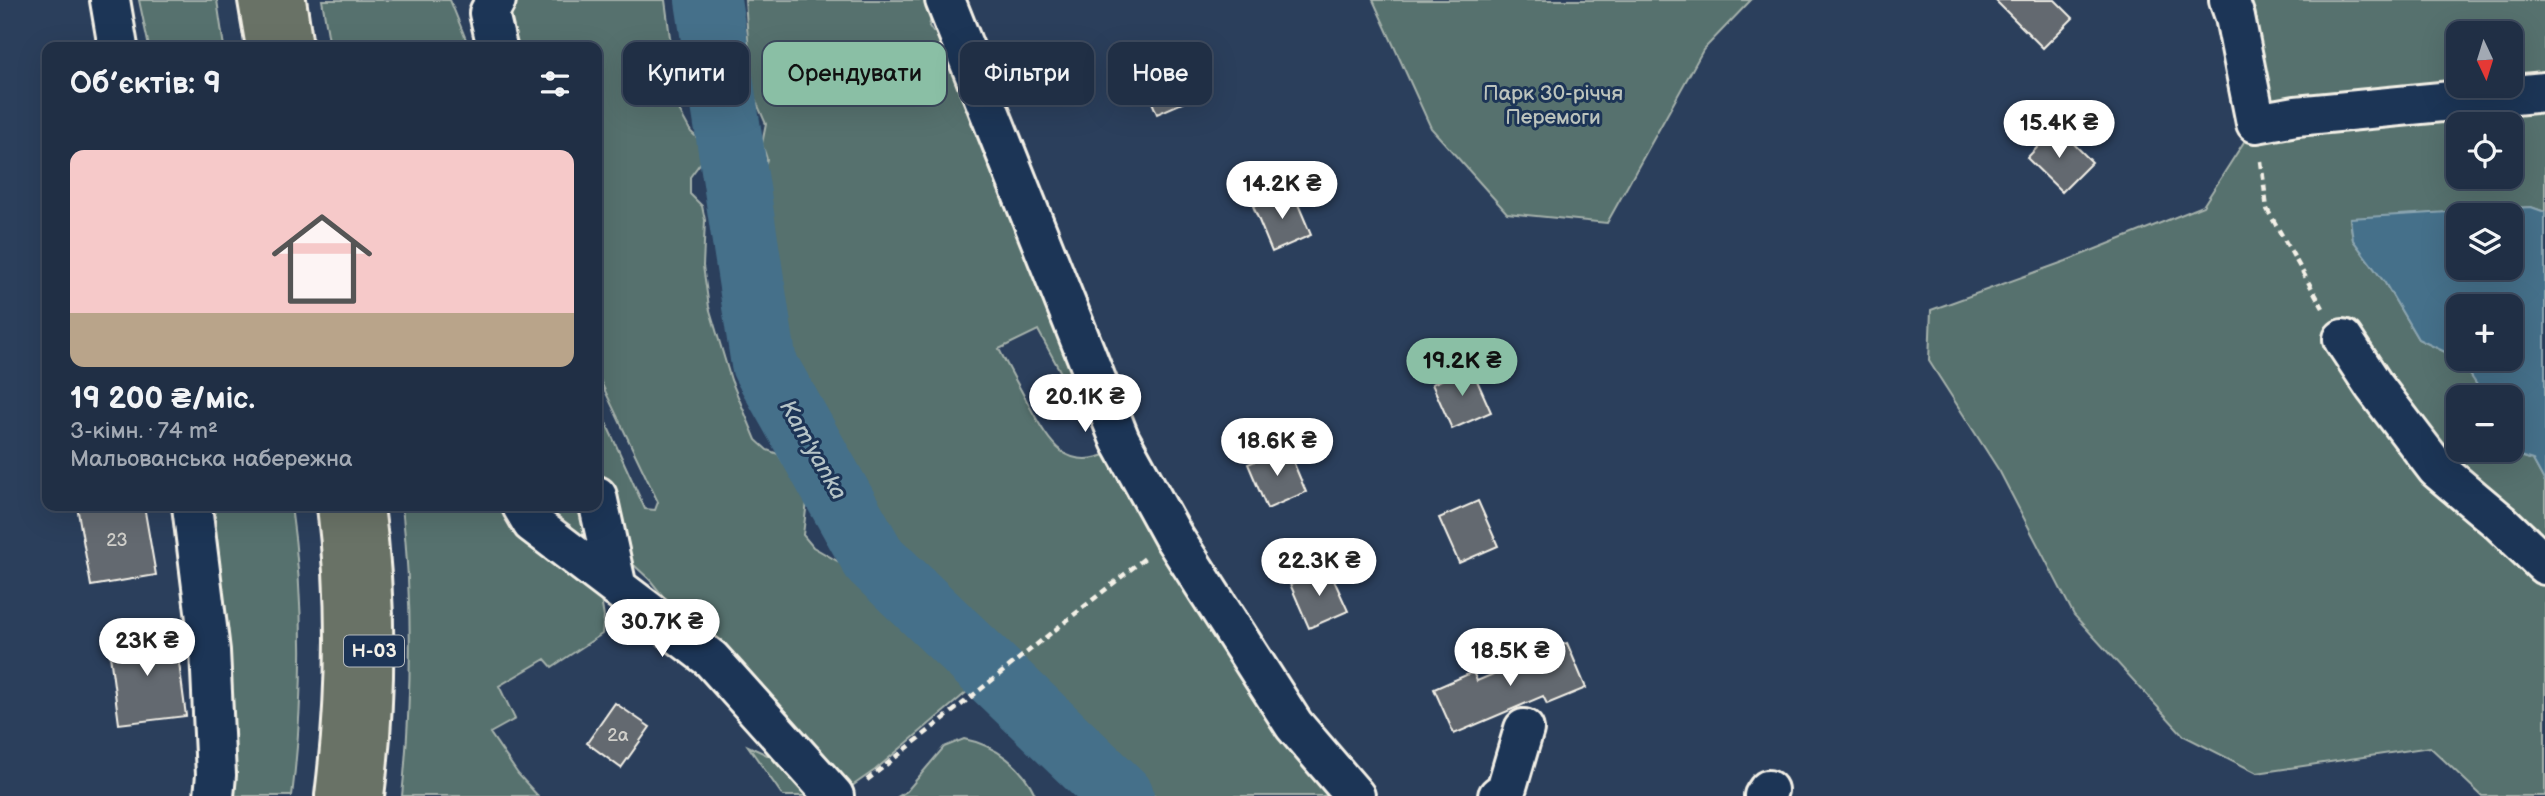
<!DOCTYPE html>
<html lang="uk">
<head>
<meta charset="utf-8">
<style>
  :root { --surface:#202f45; --page:#28374c; --text:#f1f3f6; --muted:#a2a9b3; --line:#3d4a5e; --accent:#8abfa5 }
  body { margin:0; font-family:"Balsamiq Sans",sans-serif; background:var(--page); color:var(--text); height:100vh; display:flex; flex-direction:column; font-size:26px; white-space:nowrap }
  * { box-sizing:border-box; margin:0 }
  p { font-size:23px; color:var(--muted) }
  .icon { flex:none; width:38px; height:38px; fill:none; stroke:currentColor; stroke-width:2; stroke-linecap:round; stroke-linejoin:round }
  .map { position:relative; flex:1; overflow:hidden }
  .side { position:absolute; left:42px; top:42px; width:560px; height:469px; display:flex; flex-direction:column; background:var(--surface); border-radius:14px; box-shadow:0 7px 28px #0002,0 0 0 2px var(--line) }
  .side>* { flex:none }
  .guide { position:absolute; left:623px; top:42px; width:665px; height:63px; display:flex; gap:14px }
  .needle { width:46px; rotate:176deg }
  .controls { position:absolute; left:2446px; top:21px; display:grid; gap:14px }
  .controls a { display:grid; place-items:center; width:77px; height:77px; border-radius:14px; background:var(--surface); box-shadow:0 7px 28px #0002,0 0 0 2px var(--line); font-size:35px }
  .price { position:absolute; translate:-50% -60px; padding:0 16px; border-radius:24px; background:#fff; color:#222; font-size:23px; line-height:46px; filter:drop-shadow(0 2px 4px #0008) }
  .price::after { content:''; position:absolute; left:50%; top:42px; width:21px; height:16px; margin-left:-10px; background:inherit; clip-path:polygon(0 0,100% 0,50% 100%) }
  .price.on { background:var(--accent); color:#111 }
  ul { padding:0; list-style:none }
  li { display:grid; align-content:center; gap:14px; height:371px; padding:0 28px }
  li+li { border-top:2px solid var(--line) }
  li span { display:grid; place-items:center; height:217px; border-radius:14px; color:#555 }
  li>.icon { margin-inline-start:auto }
  span .icon { width:126px; height:126px; fill:#fffc; stroke-width:1 }
  li b { font-size:30px }
  h2 { display:flex; justify-content:space-between; align-items:center; height:84px; padding:0 28px; font-size:30px }
  .pill { padding:0 24px; border-radius:14px; background:var(--surface); box-shadow:0 7px 28px #0002,0 0 0 2px var(--line); font-size:24px; line-height:63px }
  .pill.on { background:var(--accent); color:#111 }
  .map>svg:first-child { display:block }
  .green { fill:#56716e; stroke:#a5b1ab; stroke-width:2; fill-rule:evenodd }
  .water { fill:#44708a; stroke:#8aa4b0; stroke-width:2; fill-rule:evenodd }
  .lines { fill:none; stroke-linecap:round; stroke-linejoin:round }
  .river { stroke:#44708a; stroke-width:66 }
  .building { fill:#64696f; stroke:#f4f1e8; stroke-width:2 }
  .minor-casing { stroke:#f4f1e8; stroke-width:44 }
  .major-casing { stroke:#f4f1e8; stroke-width:44 }
  .path { stroke:#f4f1e8; stroke-width:4.5; stroke-dasharray:7 5; stroke-linecap:butt }
  .minor { stroke:#1d3557; stroke-width:38 }
  .major { stroke:#697266; stroke-width:38 }
  .labels { text-anchor:middle; dominant-baseline:central; stroke-width:6; stroke-linejoin:round; paint-order:stroke }
  .number-label { font-size:18px; fill:#d0cfca }
  .shield { fill:#1d3557; stroke:#b4b9bc; stroke-width:2 }
  .shield-label { font-size:19px; font-weight:bold; fill:#f4f1e8 }
  .park-label { font-size:21px; fill:#bdc4bd; stroke:#1d3557 }
  .water-label { font-size:23px; font-style:italic; fill:#b6c4c7; stroke:#1d3557 }
</style>
</head>
<body>
<div class="map">
<svg width="2545" height="796" viewBox="0 0 2545 796">
  <rect width="100%" height="100%" fill="#2b3f5c"/>
  <filter id="ink" filterUnits="userSpaceOnUse"><feTurbulence type="fractalNoise" baseFrequency=".0143" numOctaves="2"/><feDisplacementMap in="SourceGraphic" scale="14" xChannelSelector="R" yChannelSelector="G"/><feConvolveMatrix kernelMatrix="1 2 1 2 8 2 1 2 1" color-interpolation-filters="sRGB"/></filter>
  <g filter="url(#ink)">
    <path class="green" d="M139 0H217L224 47H149Z
      M322 0H450L469 47H330Z
      M507 0H665L680 112 691 132 703 143 707 154 690 177V194L702 206 705 220 703 266 709 307 731 380 756 440 767 450 778 454 807 501 803 535 813 547 865 577 884 599 920 628 974 686 875 770 842 793 691 631 650 580 635 566 612 562 537 506H597V403L645 509 655 510 658 502 597 374V47H492Z
      M745 0H936L929 26 933 32H941L1091 403H1083L1075 399 1038 330 999 349C1009 369 1020 388 1030 407 1049 442 1066 474 1112 452L1341 796H1121L1108 784 1095 779 1073 751 1031 709 1013 706 1006 699 990 651 978 634 958 612 938 601 926 589 871 523 831 465 812 433 804 412 791 397 783 382 770 335 769 312 775 298 772 261 758 219V191L767 159 762 144 766 124 752 92Z
      M1373 0H1751L1703 50 1607 223 1507 213 1431 128Z
      M2229 0H2545V212L2531 207 2350 219 2353 240 2385 283 2418 339 2460 359 2477 385V397H2459V450H2501L2533 460 2545 482V796H2482L2430 747 2257 773 2184 736 2074 615 2000 472 1929 361 1931 310 2066 261 2203 206 2256 123ZM2459 33H2511V86H2459ZM2459 124H2511V177H2459Z
      M214 506H291C305 603 304 698 292 796H231L236 769 233 722Z
      M402 506H523L600 594 604 617 602 634 552 667 545 659 499 686 515 719 490 733 518 774 538 796H402C412 699 413 603 402 506Z
      M964 739C996 745 1023 767 1036 796H899L907 791 944 747Z
      M748 746 778 760 816 796H783Z"/>
    <path class="water" d="M2531 207 2545 212V482L2533 460 2501 450H2511V397H2477V385L2460 359 2418 339 2385 283 2353 240 2350 218ZM2459 215H2511V268H2459ZM2459 306H2511V359H2459Z"/>
    <g class="lines">
      <path class="river" d="M708 0 764 364 874 559 1121 796"/>
    </g>
    <path class="building" d="M1995 0H2055L2073 18 2043 48Z
      M1176 53 1196 97 1157 114 1138 69Z
      M2057 127 2092 162 2062 192 2027 158Z
      M1292 190 1311 235 1272 252 1253 206Z
      M1471 367 1491 412 1452 429 1432 384Z
      M1287 447 1306 492 1267 509 1248 464Z
      M1478 501 1498 546 1459 563 1439 518Z
      M77 506H144L156 575 91 586Z
      M1328 567 1348 611 1309 628 1290 584Z
      M175 632 186 716 119 724 108 640Z
      M1567 643 1586 688 1547 704 1543 696 1454 734 1434 689 1473 672 1477 681Z
      M615 703 650 727 621 768 587 743Z"/>
    <g class="lines">
      <defs>
        <path id="minor" d="M110 0 118 47
          M496 0 489 13 497 47
          M945 0 1120 440 1173 536 1294 725 1355 796
          M2229 0 2235 17 2256 123 2296 116 2545 92
          M2343 339 2374 386 2437 469 2500 522 2545 565
          M597 496 617 588
          M192 506 210 651 216 775 214 796
          M522 506 532 523 711 659 834 796
          M1498 796 1506 790 1524 729
          M1764 796 1768 790"/>
        <path id="major" d="M258 0 266 47
          M286 0 293 47
          M335 796C347 699 349 603 337 506
          M364 796C376 699 377 602 364 506"/>
      </defs>
      <use href="#minor" class="minor-casing"/>
      <use href="#major" class="major-casing"/>
      <path class="path" d="M2261 161 2267 209 2323 308
        M867 780 1145 558"/>
      <use href="#minor" class="minor"/>
      <use href="#major" class="major"/>
    </g>
  </g>
  <g class="labels">
    <g class="number-label">
      <text x="117" y="540">23</text>
      <text x="618" y="735">2а</text>
    </g>
    <rect class="shield" x="344" y="635.5" width="60" height="31" rx="5"/>
    <g class="shield-label">
      <text x="374" y="651">Н-03</text>
    </g>
    <g class="park-label">
      <text x="1553" y="93">Парк 30-річчя<tspan x="1553" dy="24">Перемоги</tspan></text>
    </g>
    <g class="water-label">
      <text transform="translate(813 450) rotate(60)">Kam'yanka</text>
    </g>
  </g>
</svg>
<div class="controls">
<a><svg class="needle" viewBox="-14 -14 28 28"><path d="M0-13l5 13h-10z" fill="#e53935"/><path d="M0 13l5-13h-10z" fill="#a2a9b3"/></svg></a>
<a><svg class="icon" aria-label="locate" viewBox="0 0 24 24"><circle cx="12" cy="12" r="6"/><path d="M12 2v4M12 18v4M2 12h4M18 12h4"/></svg></a>
<a><svg class="icon" aria-label="layers" viewBox="0 0 24 24"><path d="M12 4l9 5-9 5-9-5zM3 14l9 5 9-5"/></svg></a>
<a>+</a>
<a>−</a>
</div>
<b class="price" style="left:2059px;top:160px">15.4K ₴</b>
<b class="price" style="left:1282px;top:221px">14.2K ₴</b>
<b class="price on" style="left:1462px;top:398px">19.2K ₴</b>
<b class="price" style="left:1085px;top:434px">20.1K ₴</b>
<b class="price" style="left:1277px;top:478px">18.6K ₴</b>
<b class="price" style="left:1319px;top:598px">22.3K ₴</b>
<b class="price" style="left:662px;top:659px">30.7K ₴</b>
<b class="price" style="left:147px;top:678px">23K ₴</b>
<b class="price" style="left:1510px;top:688px">18.5K ₴</b>
<div class="guide">
<a class="pill">Купити</a>
<a class="pill on">Орендувати</a>
<a class="pill">Фільтри</a>
<a class="pill">Нове</a>
</div>
<section class="side">
<h2>Об’єктів: 9<svg class="icon" aria-label="filters" viewBox="0 0 24 24"><path d="M4 7h16M4 17h16"/><circle cx="9" cy="7" r="2"/><circle cx="15" cy="17" r="2"/></svg></h2>
<ul>
<li><span style="background:linear-gradient(#f6c9c9 75%,#b9a48a 0)"><svg class="icon" aria-label="home" viewBox="0 0 24 24"><path d="M3 11l9-7 9 7M6 9v11h12V9"/></svg></span><div><b>19 200 ₴/міс.</b><p>3-кімн. · 74 m²</p><p>Мальованська набережна</p></div></li>
</ul>
</section>
</div>
</body>
</html>
